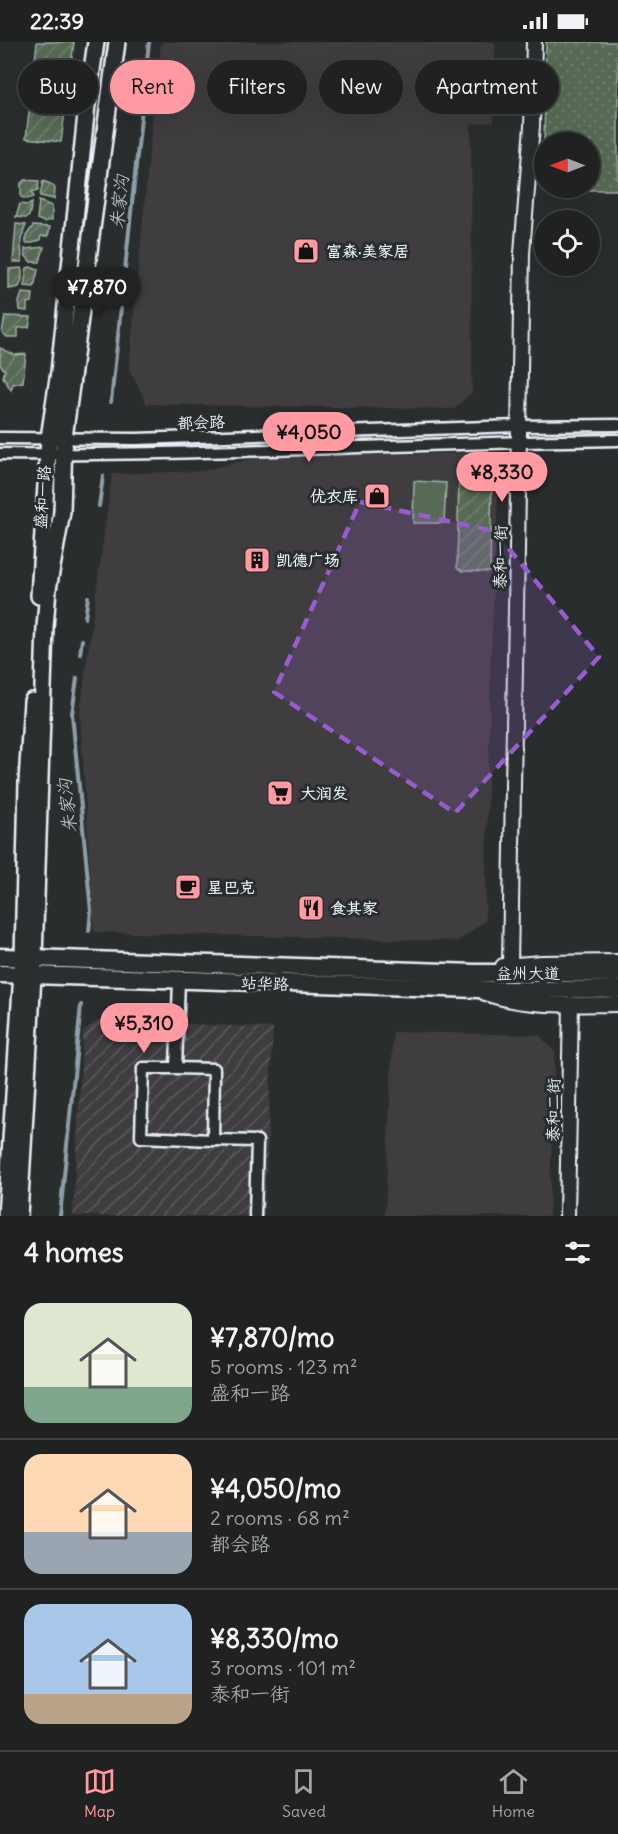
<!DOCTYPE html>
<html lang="en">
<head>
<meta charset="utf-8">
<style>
  :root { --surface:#202222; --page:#2d2f2f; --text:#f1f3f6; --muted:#a2a4a5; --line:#3d3f40; --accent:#ff9aa2 }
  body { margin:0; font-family:Delius,"LXGW WenKai TC",sans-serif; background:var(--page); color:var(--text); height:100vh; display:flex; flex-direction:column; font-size:22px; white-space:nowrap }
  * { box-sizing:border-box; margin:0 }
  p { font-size:20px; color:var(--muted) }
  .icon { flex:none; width:33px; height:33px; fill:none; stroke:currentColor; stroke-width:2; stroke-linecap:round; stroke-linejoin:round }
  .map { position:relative; height:1174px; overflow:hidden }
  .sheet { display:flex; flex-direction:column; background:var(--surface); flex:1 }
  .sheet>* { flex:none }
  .banner { position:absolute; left:18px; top:18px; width:582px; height:54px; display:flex; gap:12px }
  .needle { width:39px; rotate:270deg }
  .fabs { position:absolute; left:534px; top:90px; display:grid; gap:12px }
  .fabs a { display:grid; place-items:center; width:66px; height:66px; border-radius:50%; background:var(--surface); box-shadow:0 6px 24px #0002,0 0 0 2px var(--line); font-size:30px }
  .price { position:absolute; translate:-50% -51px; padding:0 14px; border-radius:21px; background:var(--accent); color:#111; font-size:20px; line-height:39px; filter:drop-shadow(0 2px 3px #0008) }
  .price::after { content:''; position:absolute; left:50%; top:36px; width:18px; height:14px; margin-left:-9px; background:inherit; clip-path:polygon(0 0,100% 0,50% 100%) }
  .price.active { background:#222; color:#fff }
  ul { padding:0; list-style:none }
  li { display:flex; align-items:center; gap:18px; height:150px; padding:0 24px }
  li+li { border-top:2px solid var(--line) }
  li span { display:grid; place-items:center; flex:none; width:168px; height:120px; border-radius:18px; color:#555 }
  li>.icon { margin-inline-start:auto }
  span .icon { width:72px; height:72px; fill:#fffc; stroke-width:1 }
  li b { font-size:26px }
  h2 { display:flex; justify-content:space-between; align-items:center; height:72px; padding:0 24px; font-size:26px }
  .chip { padding:0 21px; border-radius:27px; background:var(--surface); box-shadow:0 6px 24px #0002,0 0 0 2px var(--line); font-size:21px; line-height:54px }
  .chip.active { background:var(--accent); color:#111 }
  .status { display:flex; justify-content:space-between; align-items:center; height:42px; padding:0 30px; background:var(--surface); direction:ltr }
  .status svg { height:16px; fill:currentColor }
  .tabs { display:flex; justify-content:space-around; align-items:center; height:84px; border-top:2px solid var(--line); background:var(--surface); font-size:16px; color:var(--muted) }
  .tabs a { display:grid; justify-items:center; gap:3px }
  .tabs .active { color:var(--accent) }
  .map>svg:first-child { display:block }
  .built { fill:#403d40 }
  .industrial { fill:url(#industrial-furrows) }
  .grass { fill:url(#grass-dots); stroke:#a0aea7; stroke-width:1.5; fill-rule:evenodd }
  .garden { fill:url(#garden-furrows); stroke:#a0aea7; stroke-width:1.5 }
  .pitch { fill:#586b56; stroke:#a0aea7; stroke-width:1.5 }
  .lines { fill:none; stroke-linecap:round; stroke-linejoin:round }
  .stream { stroke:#8f9eaa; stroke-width:4 }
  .minor-casing { stroke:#e8f1f8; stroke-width:15 }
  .tertiary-casing { stroke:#e8f1f8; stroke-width:18 }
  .secondary-casing { stroke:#e8f1f8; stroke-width:20 }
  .primary-casing { stroke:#e8f1f8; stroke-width:21 }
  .minor { stroke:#2a2d2e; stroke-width:10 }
  .tertiary { stroke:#2a2d2e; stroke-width:14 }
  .secondary { stroke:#2a2d2e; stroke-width:15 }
  .primary { stroke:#2a2d2e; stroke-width:16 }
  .marked { fill:#965dcd; fill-opacity:0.2; stroke:#965dcd; stroke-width:4.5; stroke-dasharray:12 8; stroke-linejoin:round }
  .labels { text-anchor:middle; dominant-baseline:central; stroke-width:6; stroke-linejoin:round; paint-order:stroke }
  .poi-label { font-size:16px; font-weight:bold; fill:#e8f1f8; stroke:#2a2d2e; text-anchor:start }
  .street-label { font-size:16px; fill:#e8f1f8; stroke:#2a2d2e }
  .water-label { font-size:18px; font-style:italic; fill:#acb9c4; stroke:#2a2d2e }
</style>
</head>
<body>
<div class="status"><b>22:39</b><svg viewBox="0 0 49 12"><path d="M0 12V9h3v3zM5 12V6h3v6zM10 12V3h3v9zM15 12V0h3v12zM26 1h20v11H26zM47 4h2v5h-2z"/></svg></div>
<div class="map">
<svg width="618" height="1174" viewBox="0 0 618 1174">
  <defs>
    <pattern id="industrial-furrows" width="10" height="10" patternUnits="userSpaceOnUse" patternTransform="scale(1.5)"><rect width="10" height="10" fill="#403d40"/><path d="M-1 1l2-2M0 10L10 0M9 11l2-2" fill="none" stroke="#5c5a5c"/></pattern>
    <pattern id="grass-dots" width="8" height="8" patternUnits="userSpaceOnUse" patternTransform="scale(1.5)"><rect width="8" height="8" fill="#586b56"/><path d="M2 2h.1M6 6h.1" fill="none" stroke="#70816f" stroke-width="1.8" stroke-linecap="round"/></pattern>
    <pattern id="garden-furrows" width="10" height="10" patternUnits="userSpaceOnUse" patternTransform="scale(1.5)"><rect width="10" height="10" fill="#586b56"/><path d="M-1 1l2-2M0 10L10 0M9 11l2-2" fill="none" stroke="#70816f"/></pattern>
  </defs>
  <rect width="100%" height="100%" fill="#2a2d2e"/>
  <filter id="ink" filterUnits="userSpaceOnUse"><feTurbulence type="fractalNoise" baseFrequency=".0167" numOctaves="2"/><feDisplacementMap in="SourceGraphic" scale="12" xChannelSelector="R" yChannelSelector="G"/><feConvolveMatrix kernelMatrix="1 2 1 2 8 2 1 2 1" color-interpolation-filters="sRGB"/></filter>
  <g filter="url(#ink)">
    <path class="built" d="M161 0H495L494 80 471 82 472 350 454 367 147 362 129 327 151 92Z
      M481 411 499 432 491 612 485 879 458 899 94 890 80 671 112 432 202 429 262 414Z
      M393 990 539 993 555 1010 549 1174H385Z"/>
    <path class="industrial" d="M99 978 273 986 264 1174H73L83 989Z"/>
    <path class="grass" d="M546 0H618V148H543ZM544 100H590V146H544Z"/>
    <path class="garden" d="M37 0H74L61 100 26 96Z
      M25 138 39 139 38 148 32 150 34 155 27 157 21 155V141Z
      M43 139 53 143 55 147 54 157 40 154Z
      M39 159 52 164V178L44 180 37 177Z
      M32 161 29 174 26 176 16 175 20 162 27 163Z
      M16 182 26 183 21 197 22 220H13Z
      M33 184 50 185 48 194H41L40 198 33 201H26V194Z
      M44 205 40 220H31L25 213V207Z
      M30 225 38 228 34 245 24 244 27 226Z
      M22 226V237L19 245 9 247V227Z
      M22 251 33 252 32 260 27 261V269L20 268 19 260Z
      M5 274 31 275 29 285 18 286V295H7L2 290Z
      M0 306 15 313 26 312 23 340 13 342 11 348 3 335 5 328 0 323Z
      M459 433H492L490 530 462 529 457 526Z"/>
    <path class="pitch" d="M414 439 446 441 444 481H413Z"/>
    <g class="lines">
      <path class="stream" d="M111 360 149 0
        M99 464 103 434
        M85 576 88 555
        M80 612 82 598
        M77 636 72 672 91 869 89 889
        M60 1174 81 963"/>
      <defs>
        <path id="minor" d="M0 396 137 397 519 384 618 383
          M0 412C206 414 412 401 618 398
          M179 938 176 1026H143L141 1095 213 1098
          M176 1026 214 1027 213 1098 257 1099 255 1174"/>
        <path id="tertiary" d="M510 923 522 211 532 84 534 0
          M503 924 542 921 618 920
          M485 951C527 966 574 962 618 962
          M567 1174 571 962"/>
        <path id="secondary" d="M39 554 49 396 59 330 87 63 96 0
          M6 1174 23 916 27 740 32 659
          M19 1174 34 916 45 585 48 547 62 470 64 396 117 0"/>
        <path id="primary" d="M0 915 475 931H618
          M0 932 510 948 618 947"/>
      </defs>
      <use href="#minor" class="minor-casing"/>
      <use href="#tertiary" class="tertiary-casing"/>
      <use href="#secondary" class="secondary-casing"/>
      <use href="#primary" class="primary-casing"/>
      <use href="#minor" class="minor"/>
      <use href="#tertiary" class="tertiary"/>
      <use href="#secondary" class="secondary"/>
      <use href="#primary" class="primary"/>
    </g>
  </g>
  <path class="marked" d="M360 460 494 489 599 615 455 771 274 650Z"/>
  <defs>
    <symbol id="shop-square" viewBox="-11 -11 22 22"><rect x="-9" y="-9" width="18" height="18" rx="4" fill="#ff9aa2" stroke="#2a2d2e"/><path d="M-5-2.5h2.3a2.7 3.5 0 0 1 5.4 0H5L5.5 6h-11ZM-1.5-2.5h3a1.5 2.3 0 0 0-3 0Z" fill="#111"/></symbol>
    <symbol id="building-square" viewBox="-11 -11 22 22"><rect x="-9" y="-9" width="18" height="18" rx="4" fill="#ff9aa2" stroke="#2a2d2e"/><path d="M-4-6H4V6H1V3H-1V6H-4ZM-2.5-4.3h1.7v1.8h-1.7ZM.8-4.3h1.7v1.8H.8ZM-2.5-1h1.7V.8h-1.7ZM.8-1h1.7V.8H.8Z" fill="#111"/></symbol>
    <symbol id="supermarket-square" viewBox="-11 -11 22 22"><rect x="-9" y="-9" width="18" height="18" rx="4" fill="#ff9aa2" stroke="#2a2d2e"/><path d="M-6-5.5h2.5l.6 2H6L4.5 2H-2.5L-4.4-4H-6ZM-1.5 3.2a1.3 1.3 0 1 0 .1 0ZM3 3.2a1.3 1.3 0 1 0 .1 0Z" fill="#111"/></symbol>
    <symbol id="cafe-square" viewBox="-11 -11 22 22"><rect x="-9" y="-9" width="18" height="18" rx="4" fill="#ff9aa2" stroke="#2a2d2e"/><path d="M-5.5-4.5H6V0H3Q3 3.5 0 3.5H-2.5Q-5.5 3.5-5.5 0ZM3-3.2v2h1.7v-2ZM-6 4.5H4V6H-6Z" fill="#111"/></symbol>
    <symbol id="restaurant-square" viewBox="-11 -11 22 22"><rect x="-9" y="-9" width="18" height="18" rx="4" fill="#ff9aa2" stroke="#2a2d2e"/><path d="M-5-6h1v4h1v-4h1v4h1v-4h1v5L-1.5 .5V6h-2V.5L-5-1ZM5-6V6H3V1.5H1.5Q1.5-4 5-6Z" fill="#111"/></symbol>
  </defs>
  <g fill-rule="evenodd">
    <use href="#shop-square" x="291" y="194" width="30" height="30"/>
    <use href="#shop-square" x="362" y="439" width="30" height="30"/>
    <use href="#building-square" x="242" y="503" width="30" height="30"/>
    <use href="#supermarket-square" x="265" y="736" width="30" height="30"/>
    <use href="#cafe-square" x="173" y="830" width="30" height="30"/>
    <use href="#restaurant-square" x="296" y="851" width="30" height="30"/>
  </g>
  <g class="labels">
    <g class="poi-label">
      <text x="326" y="209">富森·美家居</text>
      <text x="358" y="454" text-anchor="end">优衣库</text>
      <text x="276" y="518">凯德广场</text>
      <text x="300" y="751">大润发</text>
      <text x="207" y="845">星巴克</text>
      <text x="330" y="866">食其家</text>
    </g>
    <g class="street-label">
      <text transform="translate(201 380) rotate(-2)">都会路</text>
      <text transform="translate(42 455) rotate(-86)">盛和一路</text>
      <text transform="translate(500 515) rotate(-89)">泰和一街</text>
      <text x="528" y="931">益州大道</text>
      <text transform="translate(265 941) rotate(2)">站华路</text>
      <text transform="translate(553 1068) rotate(-89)">泰和二街</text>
    </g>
    <g class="water-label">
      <text transform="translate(119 160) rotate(-84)">朱家沟</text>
      <text transform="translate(67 764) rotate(-96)">朱家沟</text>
    </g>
  </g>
</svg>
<div class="fabs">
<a><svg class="needle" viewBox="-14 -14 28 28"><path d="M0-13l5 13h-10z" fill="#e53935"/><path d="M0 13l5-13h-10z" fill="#a2a4a5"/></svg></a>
<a><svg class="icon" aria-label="locate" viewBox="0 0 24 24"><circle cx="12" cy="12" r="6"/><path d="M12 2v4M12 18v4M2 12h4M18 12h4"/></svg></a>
</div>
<b class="price active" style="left:97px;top:276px">¥7,870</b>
<b class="price" style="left:309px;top:421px">¥4,050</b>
<b class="price" style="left:502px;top:461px">¥8,330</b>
<b class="price" style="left:144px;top:1012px">¥5,310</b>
<div class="banner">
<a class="chip">Buy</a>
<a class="chip active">Rent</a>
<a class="chip">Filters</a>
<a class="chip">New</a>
<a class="chip">Apartment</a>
</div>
</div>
<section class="sheet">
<h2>4 homes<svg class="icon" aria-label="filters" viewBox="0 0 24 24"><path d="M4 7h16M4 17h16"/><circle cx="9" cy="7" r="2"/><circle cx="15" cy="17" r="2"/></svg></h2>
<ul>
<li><span style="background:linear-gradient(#dfe7d0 70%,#7fa58c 0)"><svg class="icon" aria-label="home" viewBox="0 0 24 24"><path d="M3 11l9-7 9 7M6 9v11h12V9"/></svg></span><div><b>¥7,870/mo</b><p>5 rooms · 123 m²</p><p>盛和一路</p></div></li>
<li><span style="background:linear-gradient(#ffd9b3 65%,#9aa5b1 0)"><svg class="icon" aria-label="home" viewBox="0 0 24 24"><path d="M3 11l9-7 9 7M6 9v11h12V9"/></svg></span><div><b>¥4,050/mo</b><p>2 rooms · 68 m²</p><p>都会路</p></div></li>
<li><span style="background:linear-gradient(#a9c7e8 75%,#b9a48a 0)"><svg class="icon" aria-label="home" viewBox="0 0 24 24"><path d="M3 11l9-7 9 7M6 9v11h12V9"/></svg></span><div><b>¥8,330/mo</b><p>3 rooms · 101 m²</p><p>泰和一街</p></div></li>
</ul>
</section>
<nav class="tabs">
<a class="active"><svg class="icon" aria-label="map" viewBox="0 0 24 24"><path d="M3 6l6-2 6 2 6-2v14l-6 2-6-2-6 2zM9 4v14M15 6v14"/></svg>Map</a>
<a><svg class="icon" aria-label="saved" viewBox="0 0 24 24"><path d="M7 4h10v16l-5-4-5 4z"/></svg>Saved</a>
<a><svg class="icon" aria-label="home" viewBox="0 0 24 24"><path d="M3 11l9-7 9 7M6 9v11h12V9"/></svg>Home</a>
</nav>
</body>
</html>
